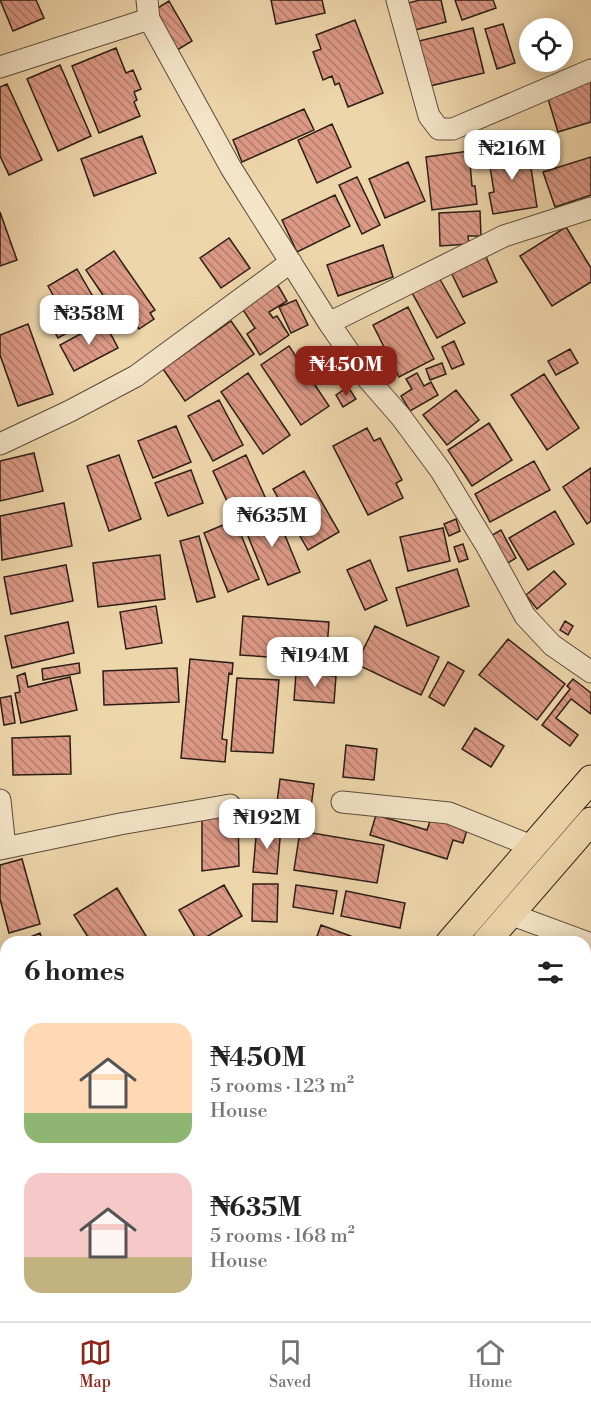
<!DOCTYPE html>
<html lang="en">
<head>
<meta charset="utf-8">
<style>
  :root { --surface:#fff; --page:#f6f6f6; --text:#222; --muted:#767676; --line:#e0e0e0; --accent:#8f2418 }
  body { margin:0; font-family:"Libre Bodoni",serif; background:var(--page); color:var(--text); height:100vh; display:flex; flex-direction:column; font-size:22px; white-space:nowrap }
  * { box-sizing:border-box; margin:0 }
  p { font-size:20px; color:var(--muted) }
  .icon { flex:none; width:33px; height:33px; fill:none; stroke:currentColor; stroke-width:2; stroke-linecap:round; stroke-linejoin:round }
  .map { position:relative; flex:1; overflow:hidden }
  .drawer { position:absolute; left:0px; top:936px; width:591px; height:386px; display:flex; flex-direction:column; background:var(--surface); border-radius:18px 18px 0 0; box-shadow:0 3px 15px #0003 }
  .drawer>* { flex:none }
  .buttons { position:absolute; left:519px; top:18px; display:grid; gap:12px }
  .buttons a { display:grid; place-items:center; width:54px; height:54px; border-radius:50%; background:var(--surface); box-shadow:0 3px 15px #0003; font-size:30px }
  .price { position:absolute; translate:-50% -51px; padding:0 14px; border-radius:12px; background:#fff; color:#222; font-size:20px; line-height:39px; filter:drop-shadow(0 2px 3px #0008) }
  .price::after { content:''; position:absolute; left:50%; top:36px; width:18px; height:14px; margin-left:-9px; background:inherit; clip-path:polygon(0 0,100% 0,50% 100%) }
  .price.active { background:var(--accent); color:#fff }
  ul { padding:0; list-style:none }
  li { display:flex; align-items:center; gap:18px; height:150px; padding:0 24px }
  li span { display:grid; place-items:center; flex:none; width:168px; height:120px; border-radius:18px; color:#555 }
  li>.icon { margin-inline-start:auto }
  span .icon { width:72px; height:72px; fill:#fffc; stroke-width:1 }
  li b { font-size:26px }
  h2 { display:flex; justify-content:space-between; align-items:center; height:72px; padding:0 24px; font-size:26px }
  .dock { display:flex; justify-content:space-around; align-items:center; height:84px; border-top:2px solid var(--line); background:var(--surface); font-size:16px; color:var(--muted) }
  .dock a { display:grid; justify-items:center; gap:3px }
  .dock .active { color:var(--accent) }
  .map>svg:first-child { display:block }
  .building { fill:url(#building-back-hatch); stroke:#2c1e15; stroke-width:1.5 }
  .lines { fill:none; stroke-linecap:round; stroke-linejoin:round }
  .minor-casing { stroke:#5c4c3a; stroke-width:23 }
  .major-casing { stroke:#2c1e15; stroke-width:29 }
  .minor { stroke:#f4e4c8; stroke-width:21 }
  .major { stroke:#eed6ab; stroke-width:27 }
</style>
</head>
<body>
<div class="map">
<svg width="591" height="1321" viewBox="0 0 591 1321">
  <defs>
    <pattern id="building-back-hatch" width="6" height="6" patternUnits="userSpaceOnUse" patternTransform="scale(1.5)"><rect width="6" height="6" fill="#dc9986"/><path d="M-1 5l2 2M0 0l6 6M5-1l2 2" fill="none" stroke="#b37c6c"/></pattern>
  </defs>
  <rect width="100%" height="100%" fill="#eed6ab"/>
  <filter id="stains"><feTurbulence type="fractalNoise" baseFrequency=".00333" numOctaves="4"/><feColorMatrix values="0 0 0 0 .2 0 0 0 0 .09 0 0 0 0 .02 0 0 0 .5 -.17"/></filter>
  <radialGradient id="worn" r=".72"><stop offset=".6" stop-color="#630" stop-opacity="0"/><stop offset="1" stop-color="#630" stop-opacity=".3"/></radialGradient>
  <path class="building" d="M0 0H36L44 18 13 31Z
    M271 0H322L325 13 276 24Z
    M420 0H441L446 22 411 31 404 4Z
    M455 0H493L496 8 462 20Z
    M169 1 192 41 174 52 151 12Z
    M355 20 383 93 348 107 339 83 335 85 332 76 323 80 313 52 321 49 316 35Z
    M503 24 515 63 497 69 485 29Z
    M473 28 484 73 430 86 419 41Z
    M116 48 126 73 133 70 141 89 134 92 137 100 134 102 140 116 99 133 72 66Z
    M60 65 91 136 58 151 27 79Z
    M591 79V122L558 132 546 92Z
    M7 84 42 160 9 175 0 156V87Z
    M304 109 314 130 242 162 233 140Z
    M332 124 351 167 317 183 298 140Z
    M142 136 156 173 94 196 81 159Z
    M528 148 537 207 493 214 489 193 494 192 488 154Z
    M469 151 472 186H475L477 204 432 210 426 157Z
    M591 157V195L555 207 543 172Z
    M408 162 425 201 385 218 369 179Z
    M357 177 380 225 362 234 339 185Z
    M335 195 350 226 297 252 282 220Z
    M480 211 481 236H468L469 244 440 246 439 213Z
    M0 212 17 260 0 266Z
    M566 227 591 268V282L552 306 520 256Z
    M229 238 250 268 221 288 200 258Z
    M383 245 393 277 338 296 327 265Z
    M114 251 155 310 150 313 154 319 139 329 136 325 127 331 86 270Z
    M484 252 497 282 463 297 449 268Z
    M77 269 92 295 63 313 48 286Z
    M438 276 465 323 437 338 411 291Z
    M276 282 287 301 269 312 273 318 277 316 289 335 260 355 247 334 255 328 240 305Z
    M296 300 308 325 291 333 279 307Z
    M95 303 101 314 58 338 52 327Z
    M408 307 434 359 399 377 373 325Z
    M104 321 118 348 74 371 60 345Z
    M231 321 254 354 185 401 163 369Z
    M28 324 53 394 18 406 0 355V335Z
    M454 341 464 364 452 369 442 347Z
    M289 346 329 406 301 425 261 365Z
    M570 349 578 363 556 375 548 361Z
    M442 363 446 374 430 380 426 369Z
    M248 373 290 435 263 454 221 392Z
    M417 373 424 386 431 382 438 395 410 411 401 396 412 389 406 379Z
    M544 374 579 428 547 450 511 395Z
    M348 387 356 399 343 407 336 395Z
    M456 390 479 420 447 445 423 415Z
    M219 400 243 445 213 461 188 416Z
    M489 423 512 460 472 486 448 450Z
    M176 426 191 462 153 478 138 441Z
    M367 428 374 441 380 438 402 480 396 483 403 498 368 515 333 446Z
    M34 453 43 491 0 501V461Z
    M119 455 141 519 109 531 87 466Z
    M246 455 265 497 232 512 213 471Z
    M534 461 550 490 490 522 475 494Z
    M591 468V521L587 524 563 487Z
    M191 470 203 503 168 516 155 483Z
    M304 471 339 532 308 550 273 489Z
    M64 503 72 546 2 560 0 516Z
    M275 511 300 572 268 585 243 524Z
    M555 511 574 544 528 570 509 538Z
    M456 519 460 531 449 536 444 524Z
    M235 520 259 579 228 592 204 533Z
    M443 528 450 561 408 571 400 537Z
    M501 530 516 558 503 566 487 538Z
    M199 536 215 597 197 602 180 541Z
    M463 544 468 559 459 562 454 547Z
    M160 555 165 599 98 607 93 563Z
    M370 560 387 600 365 610 347 570Z
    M66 565 73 601 11 614 4 577Z
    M457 569 469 606 407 626 396 588Z
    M554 571 566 584 537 609 526 595Z
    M156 606 162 643 126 649 120 612Z
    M243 616 329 622 326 661 240 655Z
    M565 621 573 626 568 635 560 630Z
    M68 622 74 653 12 668 5 636Z
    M375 626 439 657 421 695 356 664Z
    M508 639 565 684 537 720 479 675Z
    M190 659 233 663 232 674 229 673 222 739 227 740 225 762 181 758Z
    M448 662 464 671 444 706 429 697Z
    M79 663 80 673 43 680 42 669Z
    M177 668 179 702 104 705 103 671Z
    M25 673 28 687 70 677 77 710 21 723 15 693 20 692 17 676Z
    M296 673 336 676 334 703 294 700Z
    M237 678 279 680 273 753 231 751Z
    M573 679 591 693V714L571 699 556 718 578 735 570 746 542 725 570 689 567 686Z
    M11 696 15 723 4 725 0 698Z
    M475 728 504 746 491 767 462 749Z
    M70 736 71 774 13 775 12 738Z
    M346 745 377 749 374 780 343 777Z
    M280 779 314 784 309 823 275 818Z
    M238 809 239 866 202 871V815Z
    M376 815 427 830 432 815 468 827 463 843 453 840 447 859 370 835Z
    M257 825 281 827 277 874 253 872Z
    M300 831 384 845 377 883 294 870Z
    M22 859 40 924 9 933 0 899V865Z
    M253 884H278L277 922 252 921Z
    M224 885 242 916 198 942 179 910Z
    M296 885 337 891 333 914 293 907Z
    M117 888 149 941 147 942H91L74 915Z
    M346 891 405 903 400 928 341 916Z
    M321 925 353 937 351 942H315Z
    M40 933 43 942H18Z
    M585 1132 591 1134V1207L585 1205Z
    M0 1166 6 1171V1183L0 1191Z
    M585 1278 591 1279 590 1321H544L545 1316H585Z
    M15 1316H38L34 1321H10Z
    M319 1316H344L350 1321H325Z
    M358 1316H392L399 1320 403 1316H428L424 1321H366Z
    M483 1316H530L529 1321H482Z"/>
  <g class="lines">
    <defs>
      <path id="minor" d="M147 0 149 19 231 168 329 323 367 378 401 417 441 471 486 545 525 616 552 645 591 672
        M397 0 429 116 439 129H453L591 70
        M0 67 149 19
        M329 323 504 236 591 208
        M0 444 70 411 136 376 291 262
        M0 800 5 848
        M342 802 449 813 534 847
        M0 849 120 824 230 805
        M510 914 591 944
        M0 1080 6 1075
        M0 1118 6 1124
        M585 1253 591 1254
        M0 1277 6 1274
        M466 1321 469 1316"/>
      <path id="major" d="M450 942 591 779
        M486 942 591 821
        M111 1321 115 1316
        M147 1321 151 1316"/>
    </defs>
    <use href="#minor" class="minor-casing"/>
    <use href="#major" class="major-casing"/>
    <use href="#minor" class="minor"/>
    <use href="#major" class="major"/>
  </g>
  <rect width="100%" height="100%" filter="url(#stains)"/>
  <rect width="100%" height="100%" fill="url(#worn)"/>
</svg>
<div class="buttons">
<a><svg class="icon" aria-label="locate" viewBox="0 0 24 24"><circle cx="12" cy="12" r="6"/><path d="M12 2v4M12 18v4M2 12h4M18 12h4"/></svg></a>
</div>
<b class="price" style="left:512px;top:181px">₦216M</b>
<b class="price" style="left:89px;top:346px">₦358M</b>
<b class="price active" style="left:346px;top:397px">₦450M</b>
<b class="price" style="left:272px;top:548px">₦635M</b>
<b class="price" style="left:315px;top:688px">₦194M</b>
<b class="price" style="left:267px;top:850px">₦192M</b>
<section class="drawer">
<h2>6 homes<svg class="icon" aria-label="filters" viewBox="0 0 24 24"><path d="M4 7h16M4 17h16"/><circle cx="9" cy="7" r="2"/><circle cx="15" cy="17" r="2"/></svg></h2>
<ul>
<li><span style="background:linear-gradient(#ffd9b3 75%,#8fb573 0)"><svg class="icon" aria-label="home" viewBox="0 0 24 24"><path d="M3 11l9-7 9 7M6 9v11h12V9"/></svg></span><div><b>₦450M</b><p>5 rooms · 123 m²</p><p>House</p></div></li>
<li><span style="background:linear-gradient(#f6c9c9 70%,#c2b280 0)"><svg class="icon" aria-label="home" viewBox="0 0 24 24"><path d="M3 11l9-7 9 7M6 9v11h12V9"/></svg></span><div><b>₦635M</b><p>5 rooms · 168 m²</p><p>House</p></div></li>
</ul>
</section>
</div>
<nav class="dock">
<a class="active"><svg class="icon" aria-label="map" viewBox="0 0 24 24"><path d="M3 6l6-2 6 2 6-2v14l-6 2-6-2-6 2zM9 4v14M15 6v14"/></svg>Map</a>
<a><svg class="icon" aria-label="saved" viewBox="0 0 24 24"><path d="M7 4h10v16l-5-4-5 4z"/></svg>Saved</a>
<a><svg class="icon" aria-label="home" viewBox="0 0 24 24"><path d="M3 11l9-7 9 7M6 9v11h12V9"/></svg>Home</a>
</nav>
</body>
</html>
